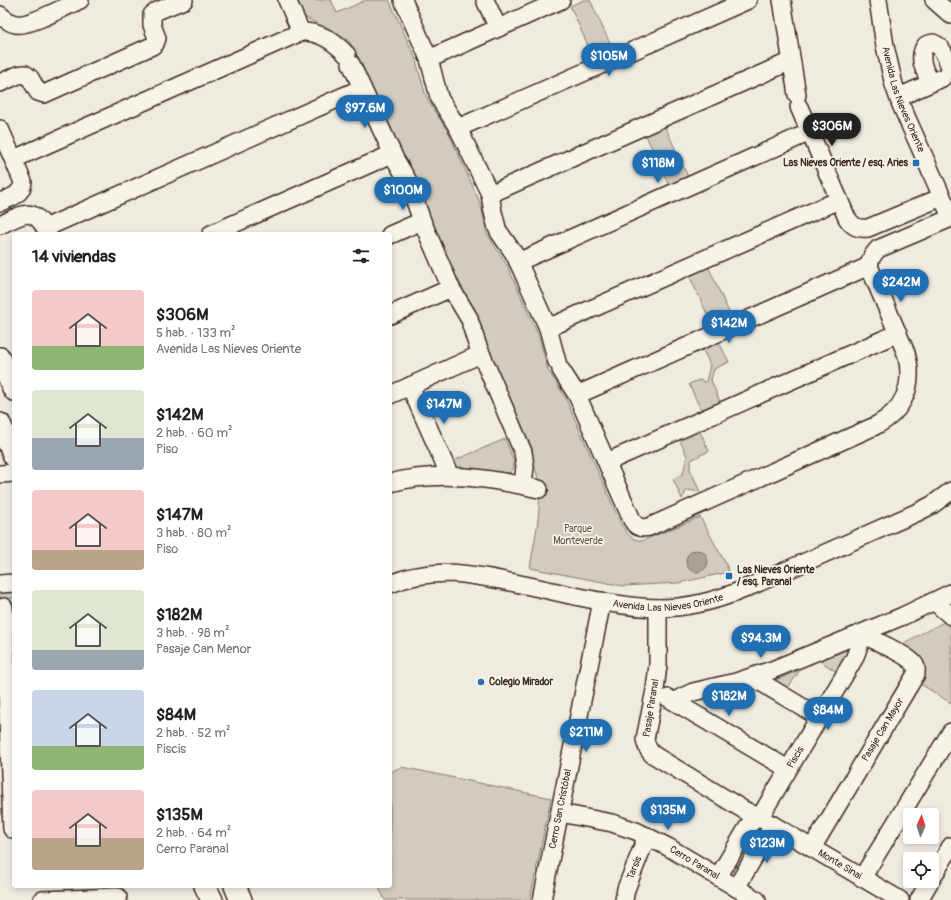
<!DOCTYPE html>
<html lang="es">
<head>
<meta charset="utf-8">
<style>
  :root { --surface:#fff; --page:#f2f2f2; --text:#202124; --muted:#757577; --accent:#1f6fb2 }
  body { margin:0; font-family:Pangolin,sans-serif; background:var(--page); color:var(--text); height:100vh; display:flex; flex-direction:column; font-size:15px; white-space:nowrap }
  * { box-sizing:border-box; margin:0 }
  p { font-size:13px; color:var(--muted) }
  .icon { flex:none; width:22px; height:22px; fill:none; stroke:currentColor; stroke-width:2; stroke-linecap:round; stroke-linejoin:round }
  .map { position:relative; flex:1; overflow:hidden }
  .details { position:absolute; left:12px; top:232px; width:380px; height:656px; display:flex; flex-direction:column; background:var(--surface); border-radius:4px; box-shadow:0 2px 6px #0003 }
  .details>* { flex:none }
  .needle { width:26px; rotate:3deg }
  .fabs { position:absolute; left:903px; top:808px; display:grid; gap:8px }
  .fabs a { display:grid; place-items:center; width:36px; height:36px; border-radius:4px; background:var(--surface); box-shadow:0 2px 6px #0003; font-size:20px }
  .price { position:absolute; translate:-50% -34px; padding:0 9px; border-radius:14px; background:var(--accent); color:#fff; font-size:13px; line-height:26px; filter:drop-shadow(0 1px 2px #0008) }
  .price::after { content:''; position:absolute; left:50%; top:24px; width:12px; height:9px; margin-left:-6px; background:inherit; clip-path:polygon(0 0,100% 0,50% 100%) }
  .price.current { background:#222; color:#fff }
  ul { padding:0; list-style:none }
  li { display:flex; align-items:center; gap:12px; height:100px; padding:0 20px }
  li span { display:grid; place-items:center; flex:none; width:112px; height:80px; border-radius:4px; color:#555 }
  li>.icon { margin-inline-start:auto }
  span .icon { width:48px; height:48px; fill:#fffc; stroke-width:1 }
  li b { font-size:17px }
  h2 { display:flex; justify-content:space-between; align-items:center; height:48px; padding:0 20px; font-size:17px }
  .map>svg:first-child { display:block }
  .green { fill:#d1cbc0; stroke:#867a6f }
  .water { fill:#aaa296; stroke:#7e7266 }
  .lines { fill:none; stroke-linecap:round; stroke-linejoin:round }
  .minor-casing { stroke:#3b2a1e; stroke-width:20 }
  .major-casing { stroke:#3b2a1e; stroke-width:24 }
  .minor { stroke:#f7f3e8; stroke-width:17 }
  .major { stroke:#f7f3e8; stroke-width:21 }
  .poi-dot { fill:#1f6fb2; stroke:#f7f3e8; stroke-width:1.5 }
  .labels { text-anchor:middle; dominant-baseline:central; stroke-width:3.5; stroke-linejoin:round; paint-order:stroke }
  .street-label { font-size:10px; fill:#3b2a1e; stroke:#f7f3e8 }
  .poi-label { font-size:10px; font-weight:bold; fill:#3b2a1e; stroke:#f7f3e8; text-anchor:start }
  .park-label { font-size:10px; fill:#605246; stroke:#f7f3e8 }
</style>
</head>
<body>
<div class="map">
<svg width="951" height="900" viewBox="0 0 951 900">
  <rect width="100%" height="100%" fill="#efebe0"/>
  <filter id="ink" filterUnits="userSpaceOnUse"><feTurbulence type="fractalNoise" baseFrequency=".025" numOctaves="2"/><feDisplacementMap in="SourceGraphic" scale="8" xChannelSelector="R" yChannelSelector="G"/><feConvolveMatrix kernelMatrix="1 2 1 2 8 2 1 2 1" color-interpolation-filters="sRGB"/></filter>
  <g filter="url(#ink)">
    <path class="green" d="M293 0H331L337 13 366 0H389L415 57 425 93 430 104 448 131 481 205 487 234 507 265 539 337 548 370 565 397 621 524C628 534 629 539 642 541L700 517 726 564 729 572 678 583 623 586 530 568C534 542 541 515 539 489 539 478 535 467 531 456L488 348 479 318 453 276 402 161 357 55 349 41 299 14Z
      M584 0H590L614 52 595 61 570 6Z
      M663 122 688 177 669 186 644 131Z
      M707 264 732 319 713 327 688 273Z
      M718 340 729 362 714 369 711 380 720 402 701 410 689 384 699 380 706 382 710 365 702 348Z
      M697 425 709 451 691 460 690 469 700 492 687 490 682 499 673 479 683 474 687 456 677 434Z
      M505 439 513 459 514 467 511 472 503 474 456 469 453 461Z
      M0 589H14V598L0 599Z
      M944 622 951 628V703L919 683 894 648Z
      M850 648 837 672 820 661Z
      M800 670 784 694 766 684Z
      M402 767 551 798 530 900H385L378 886H390V772Z
      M755 830 762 835 741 868 734 864Z"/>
    <path class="water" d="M686 561a11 11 0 1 1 22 0a11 11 0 1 1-22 0Z"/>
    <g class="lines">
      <defs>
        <g id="minor">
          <path d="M287 0 301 32"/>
          <path d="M403 0 429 59 439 97"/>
          <path d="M485 0 498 28"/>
          <path d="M782 0 797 95"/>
          <path id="s1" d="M878 0 885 46 894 85 901 105 951 217"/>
          <path d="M934 0 951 15"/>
          <path d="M0 15C5 19 9 23 16 24 29 27 66 6 80 0"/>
          <path d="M429 59 561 0"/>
          <path d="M351 64 395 159 408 181"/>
          <path d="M932 82C924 73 917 56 926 45L933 43C943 46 948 61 951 70"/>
          <path d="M0 83 18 75 25 74 30 78 38 92 44 94 152 46 155 44 157 38 152 25V15L157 11 184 0"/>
          <path d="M899 97 942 78"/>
          <path d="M441 101 458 128 490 194 493 212 497 228"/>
          <path d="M799 107 847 218C853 227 858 229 868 228L942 197"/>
          <path d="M458 128 748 0"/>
          <path d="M0 129 23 182C22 195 10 198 0 202"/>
          <path d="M14 159 301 32C319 31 335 42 347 55"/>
          <path d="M412 192 422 221 451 288 469 318"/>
          <path d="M490 194 791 61"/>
          <path d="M0 225C24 214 34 204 48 234"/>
          <path d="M45 228 362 88"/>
          <path d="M499 232 515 255 548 328 557 362"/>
          <path d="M211 234 392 154"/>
          <path d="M390 235 422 221"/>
          <path d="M518 262 810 132"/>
          <path d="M390 315 451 288"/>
          <path d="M471 325 477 344 523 452 525 466 523 485"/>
          <path d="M548 328 839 200"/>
          <path d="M561 370 577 395 632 520C636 527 641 529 649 527L875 426C904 411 915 385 906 353L869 266C870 258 873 254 878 249L951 218"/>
          <path d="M410 386 450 476"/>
          <path d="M390 395 481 354"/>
          <path d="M577 395 869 266"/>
          <path d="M607 462 898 333"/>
          <path d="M0 474 14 473"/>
          <path d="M390 483C439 470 490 478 539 489"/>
          <path d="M0 584 14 583"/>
          <path id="s2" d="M390 584C433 566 471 574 515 583 561 592 612 607 659 608 688 608 715 601 742 590L918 512 932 505 951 491"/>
          <path d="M935 602 951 616"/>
          <path d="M4 607 12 829"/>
          <path id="s3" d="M658 608V665L655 690 645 739C646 745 648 750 652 754L744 810 773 825 900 900"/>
          <path d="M752 677 819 717"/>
          <path d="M668 698 788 769"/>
          <path d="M676 702 682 697 693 692 736 682 772 670 903 616 951 593"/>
          <path id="s4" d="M560 813 612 823 636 831 668 847 757 900"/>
          <path id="s5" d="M812 848 916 674C916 670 917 668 915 665 910 656 871 638 860 634"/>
          <path id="s6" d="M718 877 749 825 755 819 760 817 854 659 859 646 860 634"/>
          <path d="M862 878 951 732"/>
          <path d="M932 878 951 846"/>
          <path d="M736 888 773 825"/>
          <path d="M42 900 118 897"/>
          <path id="s7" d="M542 900 602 601"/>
          <path id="s8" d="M624 900 626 889 647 836"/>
          <path d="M919 900 930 881"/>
        </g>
        <path id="major" d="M0 358 14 390
          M0 424 14 456
          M205 886 212 900
          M235 886 241 900"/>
      </defs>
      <use href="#minor" class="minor-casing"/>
      <use href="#major" class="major-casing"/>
      <use href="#minor" class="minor"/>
      <use href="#major" class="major"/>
    </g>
  </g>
  <g class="poi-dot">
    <rect x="912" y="159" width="8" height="8" rx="2"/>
    <rect x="725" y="572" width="8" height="8" rx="2"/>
    <circle cx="481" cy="682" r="4"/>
  </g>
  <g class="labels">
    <g class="street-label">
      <text stroke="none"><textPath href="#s1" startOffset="103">Avenida Las Nieves Oriente</textPath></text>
      <text stroke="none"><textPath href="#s2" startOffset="283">Avenida Las Nieves Oriente</textPath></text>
      <text transform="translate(651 708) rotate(-81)">Pasaje Paranal</text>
      <text stroke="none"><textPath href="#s5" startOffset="138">Pasaje Can Mayor</textPath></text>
      <text stroke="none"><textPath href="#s6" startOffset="144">Piscis</textPath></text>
      <text stroke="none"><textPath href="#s7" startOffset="93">Cerro San Cristóbal</textPath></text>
      <text stroke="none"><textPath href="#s4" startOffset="145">Cerro Paranal</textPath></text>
      <text stroke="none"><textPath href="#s3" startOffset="367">Monte Sinai</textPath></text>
      <text stroke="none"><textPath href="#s8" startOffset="34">Tarsis</textPath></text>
    </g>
    <g class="poi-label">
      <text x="908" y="163" text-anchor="end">Las Nieves Oriente / esq. Aries</text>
      <text x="737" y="570">Las Nieves Oriente<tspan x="737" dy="12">/ esq. Paranal</tspan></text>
      <text x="489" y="682">Colegio Mirador</text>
    </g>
    <g class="park-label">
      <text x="578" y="529">Parque<tspan x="578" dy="12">Monteverde</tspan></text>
    </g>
  </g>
</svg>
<div class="fabs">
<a><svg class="needle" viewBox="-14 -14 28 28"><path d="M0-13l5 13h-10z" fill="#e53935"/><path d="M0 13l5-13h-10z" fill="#757577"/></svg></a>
<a><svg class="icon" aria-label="locate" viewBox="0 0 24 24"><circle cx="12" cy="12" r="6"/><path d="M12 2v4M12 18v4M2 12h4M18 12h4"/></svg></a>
</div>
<b class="price" style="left:609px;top:77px">$105M</b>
<b class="price" style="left:365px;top:129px">$97.6M</b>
<b class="price current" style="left:832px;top:147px">$306M</b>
<b class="price" style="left:658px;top:184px">$118M</b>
<b class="price" style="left:403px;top:211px">$100M</b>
<b class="price" style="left:901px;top:303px">$242M</b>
<b class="price" style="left:729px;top:344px">$142M</b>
<b class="price" style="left:444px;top:425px">$147M</b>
<b class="price" style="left:761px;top:659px">$94.3M</b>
<b class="price" style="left:729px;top:717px">$182M</b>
<b class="price" style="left:828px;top:731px">$84M</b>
<b class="price" style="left:586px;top:753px">$211M</b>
<b class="price" style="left:668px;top:831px">$135M</b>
<b class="price" style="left:767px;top:864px">$123M</b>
<section class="details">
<h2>14 viviendas<svg class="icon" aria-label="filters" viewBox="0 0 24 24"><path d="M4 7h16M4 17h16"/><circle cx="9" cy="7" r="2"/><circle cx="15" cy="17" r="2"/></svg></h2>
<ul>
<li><span style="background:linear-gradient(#f6c9c9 70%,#8fb573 0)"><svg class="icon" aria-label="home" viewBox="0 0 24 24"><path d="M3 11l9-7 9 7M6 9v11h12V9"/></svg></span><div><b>$306M</b><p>5 hab. · 133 m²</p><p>Avenida Las Nieves Oriente</p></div></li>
<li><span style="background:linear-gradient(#dfe7d0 60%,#9aa5b1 0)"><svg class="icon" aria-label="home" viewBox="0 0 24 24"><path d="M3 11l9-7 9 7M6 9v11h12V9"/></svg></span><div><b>$142M</b><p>2 hab. · 60 m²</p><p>Piso</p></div></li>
<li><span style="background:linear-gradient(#f6c9c9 75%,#b9a48a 0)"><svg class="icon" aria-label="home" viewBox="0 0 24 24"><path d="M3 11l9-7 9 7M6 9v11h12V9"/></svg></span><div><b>$147M</b><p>3 hab. · 80 m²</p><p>Piso</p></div></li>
<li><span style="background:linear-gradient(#dfe7d0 75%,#9aa5b1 0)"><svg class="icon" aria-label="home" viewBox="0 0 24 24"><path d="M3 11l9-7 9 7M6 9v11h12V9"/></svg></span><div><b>$182M</b><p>3 hab. · 98 m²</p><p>Pasaje Can Menor</p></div></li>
<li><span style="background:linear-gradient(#c9d6e8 70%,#8fb573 0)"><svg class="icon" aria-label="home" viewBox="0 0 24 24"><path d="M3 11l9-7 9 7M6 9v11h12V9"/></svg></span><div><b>$84M</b><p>2 hab. · 52 m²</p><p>Piscis</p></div></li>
<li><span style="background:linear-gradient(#f6c9c9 60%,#b9a48a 0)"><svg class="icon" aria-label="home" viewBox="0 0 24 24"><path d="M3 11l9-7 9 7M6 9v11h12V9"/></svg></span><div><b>$135M</b><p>2 hab. · 64 m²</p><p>Cerro Paranal</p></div></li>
</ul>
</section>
</div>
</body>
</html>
